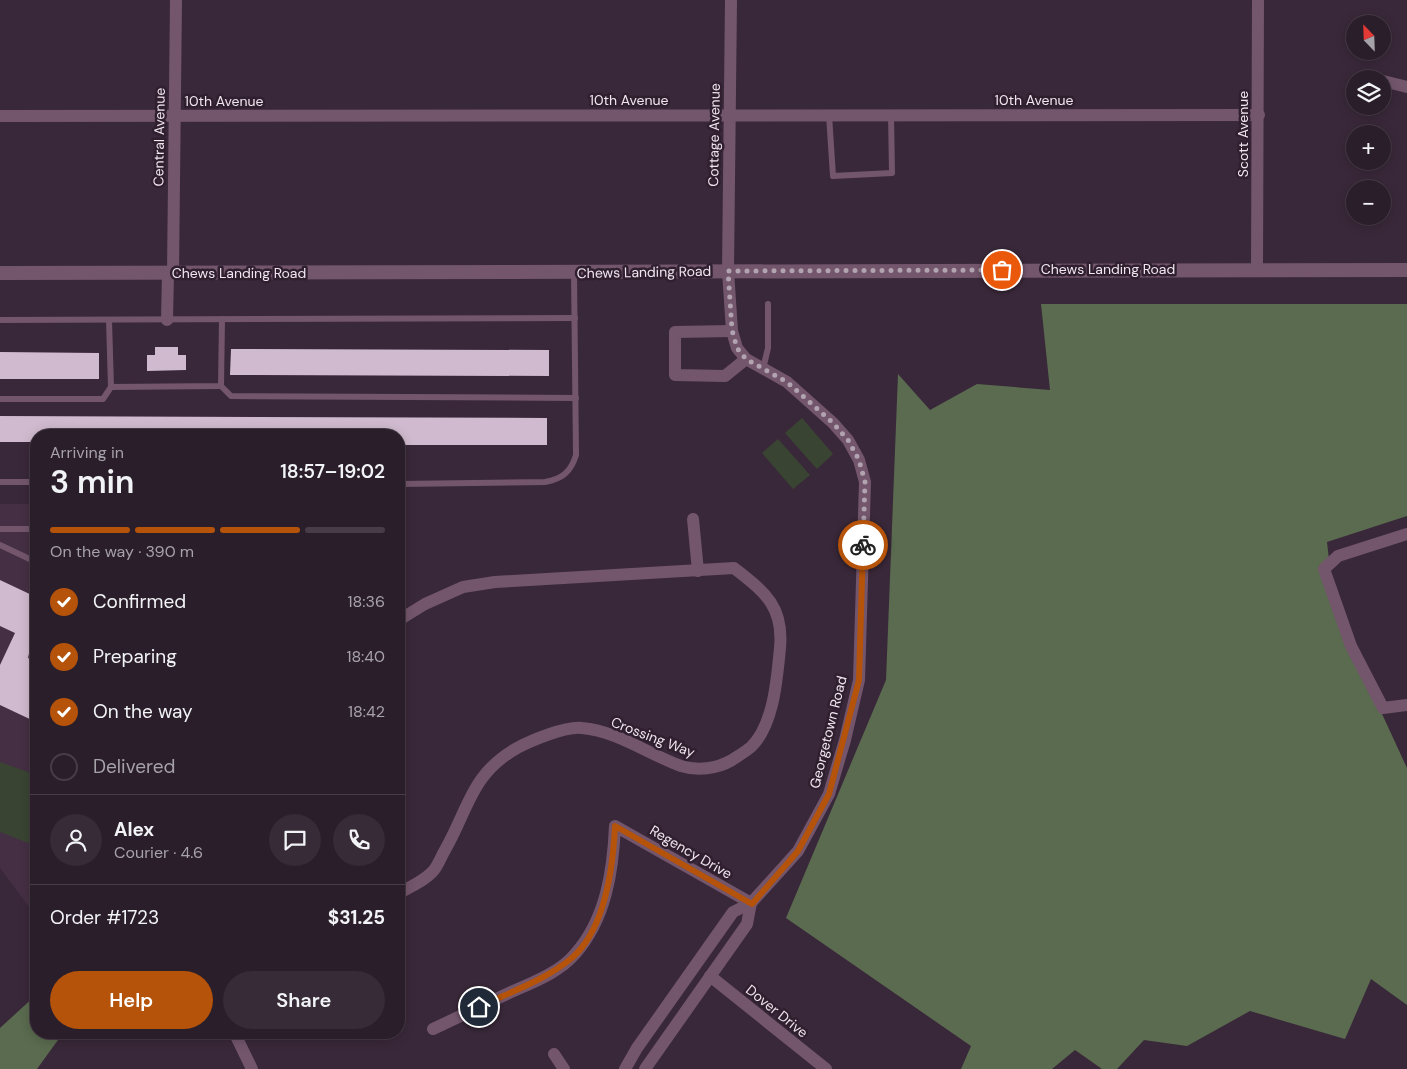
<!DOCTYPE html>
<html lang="en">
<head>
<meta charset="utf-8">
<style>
	body { margin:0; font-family:"DM Sans",sans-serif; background:#372b37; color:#f1f3f6; height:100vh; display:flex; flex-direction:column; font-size:19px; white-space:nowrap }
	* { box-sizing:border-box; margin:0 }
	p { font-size:16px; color:#a6a2a9 }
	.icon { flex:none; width:28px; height:28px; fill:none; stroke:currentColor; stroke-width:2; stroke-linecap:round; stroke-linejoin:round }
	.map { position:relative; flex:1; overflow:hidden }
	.panel { position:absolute; left:30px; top:429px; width:375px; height:610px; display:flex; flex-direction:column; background:#2b1e2b; border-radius:20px; box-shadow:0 2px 12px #0003,0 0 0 1px #473c47 }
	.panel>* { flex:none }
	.needle { width:32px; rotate:337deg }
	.tools { position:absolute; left:1346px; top:15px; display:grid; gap:10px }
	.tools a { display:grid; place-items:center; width:45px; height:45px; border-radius:50%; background:#2b1e2b; box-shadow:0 2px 12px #0003,0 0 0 1px #473c47; font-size:25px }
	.pin { position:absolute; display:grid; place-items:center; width:42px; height:42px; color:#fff; margin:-21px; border:2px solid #fff; border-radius:50%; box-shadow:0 1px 5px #0007 }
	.courier { position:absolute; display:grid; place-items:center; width:50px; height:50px; margin:-25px; border:4px solid #b45309; border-radius:50%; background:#fff; color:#222; box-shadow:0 1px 6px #0007 }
	.summary em { font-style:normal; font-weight:600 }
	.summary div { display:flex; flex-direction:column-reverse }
	.summary { display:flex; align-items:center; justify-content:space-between; height:85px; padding:0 20px }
	h1 { font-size:32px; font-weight:600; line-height:38px }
	.bar { display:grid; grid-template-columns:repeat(4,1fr); gap:8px 5px; align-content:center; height:60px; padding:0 20px }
	.bar i { height:6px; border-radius:4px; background:#473c47 }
	.bar .active { background:#b45309 }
	.bar p { grid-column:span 4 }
	.line { display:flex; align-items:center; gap:12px; padding:0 20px; border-top:1px solid #473c47 }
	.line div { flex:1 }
	.round { display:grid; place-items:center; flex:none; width:52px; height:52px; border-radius:26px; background:#372b37 }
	ol { padding:0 20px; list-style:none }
	li { display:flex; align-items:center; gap:15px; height:55px }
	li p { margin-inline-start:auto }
	li .icon { padding:5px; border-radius:50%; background:#b45309; color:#fff; stroke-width:4 }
	li:last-child { color:#a6a2a9 }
	li i { width:28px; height:28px; border:2px solid #473c47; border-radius:50% }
	.button { display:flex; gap:10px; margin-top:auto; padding:10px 20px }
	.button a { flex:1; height:58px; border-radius:30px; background:#b45309; color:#fff; font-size:20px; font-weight:600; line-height:58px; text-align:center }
	.button a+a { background:#372b37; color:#f1f3f6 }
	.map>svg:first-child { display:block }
	.built { fill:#452f44 }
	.green { fill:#394532 }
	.forest { fill:#5a6b4f }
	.building { fill:#d0bacf }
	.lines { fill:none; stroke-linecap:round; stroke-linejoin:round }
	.service { stroke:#73566c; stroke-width:6 }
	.minor { stroke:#73566c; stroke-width:12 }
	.tertiary { stroke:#73566c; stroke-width:14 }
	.done { stroke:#b1a3b0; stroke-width:5; stroke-dasharray:0 9 }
	.route { stroke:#b45309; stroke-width:6 }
	.labels { text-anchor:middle; stroke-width:5; stroke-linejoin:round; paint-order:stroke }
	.street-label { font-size:14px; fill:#f1e5f0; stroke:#2f1f2f }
</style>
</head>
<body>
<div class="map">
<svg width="1407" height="1069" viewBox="0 0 1407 1069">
	<rect width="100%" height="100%" fill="#392839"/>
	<path class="built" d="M0 504H36V916L0 868Z"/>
	<g class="green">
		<path d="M802 418 833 454 817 469 785 433Z"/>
		<path d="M778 439 810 475 793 489 762 453Z"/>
		<path d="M0 762 36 775V846L0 832Z"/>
	</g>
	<g class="forest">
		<path d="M1041 304H1407V516L1327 542 1335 612 1407 768V1005L1371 979 1345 1039 1250 1011 1187 1046 1144 1040 1117 1069H1102L1075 1050 1052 1069H961L971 1046 786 918 886 680 898 374 930 410 977 384 1050 390Z"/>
		<path d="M36 995V1032L63 1033 37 1069H0V1028Z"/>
	</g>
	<g class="building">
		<path d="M155 347H178V355H186V370L147 371V355H155Z"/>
		<path d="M231 349 549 350V376L230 375Z"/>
		<path d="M0 352 99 353V379H0Z"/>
		<path d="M0 416 547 418V445H399V435H36V442H0Z"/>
		<path d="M0 580 36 597V640L32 639 28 658 36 662V722L0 705V665L15 633 0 626Z"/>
	</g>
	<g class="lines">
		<g class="service">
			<path d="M829 115 833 176 892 173 891 115"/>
			<path d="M0 320 575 318"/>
			<path d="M109 320 111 387 221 386 222 319"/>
			<path d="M763 369 768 348V304"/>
			<path d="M221 386 231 396 576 398"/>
			<path d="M0 399H103L111 387"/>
			<path d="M0 482H36"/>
			<path d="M399 484 545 482C562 479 571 472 576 455L574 273"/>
			<path d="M0 529H36"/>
			<path d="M0 545 36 562"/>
		</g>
		<g class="minor">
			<path d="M1383 81 1407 87"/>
			<path d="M0 116 1259 115"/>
			<path d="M1257 269 1258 0"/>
			<path d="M173 273 176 0"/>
			<path d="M167 320 168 273"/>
			<path d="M732 331 675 332V375L725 376 746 359"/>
			<path d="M693 519 698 571"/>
			<path d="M1407 534 1338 556 1324 569 1351 646 1383 708 1407 705"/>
			<path d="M399 620 425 604 463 587 495 582 734 568C763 591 784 605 780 648 777 678 774 725 751 747 745 752 738 756 732 760 717 769 697 771 681 766 648 754 617 731 582 728 566 726 532 740 517 748 471 774 469 808 445 850 441 857 438 865 434 870 426 880 410 887 399 893"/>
			<path d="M710 976 826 1069"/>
			<path d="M433 1029C458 1017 484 1005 509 993 531 983 559 973 575 954 606 919 613 871 615 826L751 903"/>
			<path d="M234 1032 252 1069"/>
			<path d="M554 1054 564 1069"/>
			<path d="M625 1069 637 1048 733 912 751 903 798 851 829 794 845 740 859 680 865 482 859 460 848 440 833 423 787 382 746 359 737 348 732 331 728 271 731 0"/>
			<path d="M645 1069 747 924 751 903"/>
		</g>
		<path class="tertiary" d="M0 273 1407 270"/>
	</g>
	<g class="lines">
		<path class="done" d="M863 545 865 482 859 460 848 440 833 423 787 382 746 359 737 348 732 330 728 271 1002 270"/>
		<path class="route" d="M479 1007C510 992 546 980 573 957 606 927 613 867 615 826L752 904 798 851 829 794 859 680 863 545"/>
	</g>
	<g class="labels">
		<g class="street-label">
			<text x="629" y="105">10th Avenue</text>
			<text x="1034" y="105">10th Avenue</text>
			<text x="224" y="106">10th Avenue</text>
			<text transform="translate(1243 134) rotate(-90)" y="5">Scott Avenue</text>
			<text transform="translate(714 135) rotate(-89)" y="5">Cottage Avenue</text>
			<text transform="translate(159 137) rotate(-89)" y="5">Central Avenue</text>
			<text x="1108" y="274">Chews Landing Road</text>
			<text transform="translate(644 272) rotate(-1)" y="5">Chews Landing Road</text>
			<text x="239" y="278">Chews Landing Road</text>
			<text transform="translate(828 732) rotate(-76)" y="5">Georgetown Road</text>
			<text transform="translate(653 737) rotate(21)" y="5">Crossing Way</text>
			<text transform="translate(691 852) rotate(30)" y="5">Regency Drive</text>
			<text transform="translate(777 1011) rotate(39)" y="5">Dover Drive</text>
		</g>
	</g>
</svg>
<div class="tools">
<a><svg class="needle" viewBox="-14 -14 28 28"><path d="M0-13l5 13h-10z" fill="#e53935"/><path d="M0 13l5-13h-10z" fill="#a6a2a9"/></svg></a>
<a><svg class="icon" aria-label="layers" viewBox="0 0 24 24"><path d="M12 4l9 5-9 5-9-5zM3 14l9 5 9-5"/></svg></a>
<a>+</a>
<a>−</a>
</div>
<div class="pin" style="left:1002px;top:270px;background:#ea580c"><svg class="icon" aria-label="bag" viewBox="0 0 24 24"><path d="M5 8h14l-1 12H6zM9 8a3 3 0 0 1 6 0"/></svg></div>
<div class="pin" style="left:479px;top:1007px;background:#1f2937"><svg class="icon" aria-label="home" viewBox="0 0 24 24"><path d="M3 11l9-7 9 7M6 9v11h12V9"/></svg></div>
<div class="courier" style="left:863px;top:545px"><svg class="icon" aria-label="bike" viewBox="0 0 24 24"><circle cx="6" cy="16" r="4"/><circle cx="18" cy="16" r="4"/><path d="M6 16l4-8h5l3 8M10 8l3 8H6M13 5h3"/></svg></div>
<section class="panel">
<div class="summary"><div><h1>3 min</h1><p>Arriving in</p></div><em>18:57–19:02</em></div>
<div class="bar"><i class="active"></i><i class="active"></i><i class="active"></i><i></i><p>On the way · 390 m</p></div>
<ol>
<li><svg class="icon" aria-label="check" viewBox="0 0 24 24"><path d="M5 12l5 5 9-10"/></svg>Confirmed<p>18:36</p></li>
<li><svg class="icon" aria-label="check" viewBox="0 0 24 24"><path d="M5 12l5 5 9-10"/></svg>Preparing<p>18:40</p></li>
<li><svg class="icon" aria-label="check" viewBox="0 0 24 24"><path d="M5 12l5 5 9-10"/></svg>On the way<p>18:42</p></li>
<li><i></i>Delivered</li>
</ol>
<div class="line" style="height:90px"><a class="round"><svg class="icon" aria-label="person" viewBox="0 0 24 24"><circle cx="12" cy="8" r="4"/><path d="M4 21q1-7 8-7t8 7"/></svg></a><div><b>Alex</b><p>Courier · 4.6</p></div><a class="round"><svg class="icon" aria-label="chat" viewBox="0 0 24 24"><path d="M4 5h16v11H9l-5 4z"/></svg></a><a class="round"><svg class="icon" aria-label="phone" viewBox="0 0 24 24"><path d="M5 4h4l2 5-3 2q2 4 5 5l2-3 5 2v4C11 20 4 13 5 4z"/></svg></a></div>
<div class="line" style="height:65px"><div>Order #1723</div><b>$31.25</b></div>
<div class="button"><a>Help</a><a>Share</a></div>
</section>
</div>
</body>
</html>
